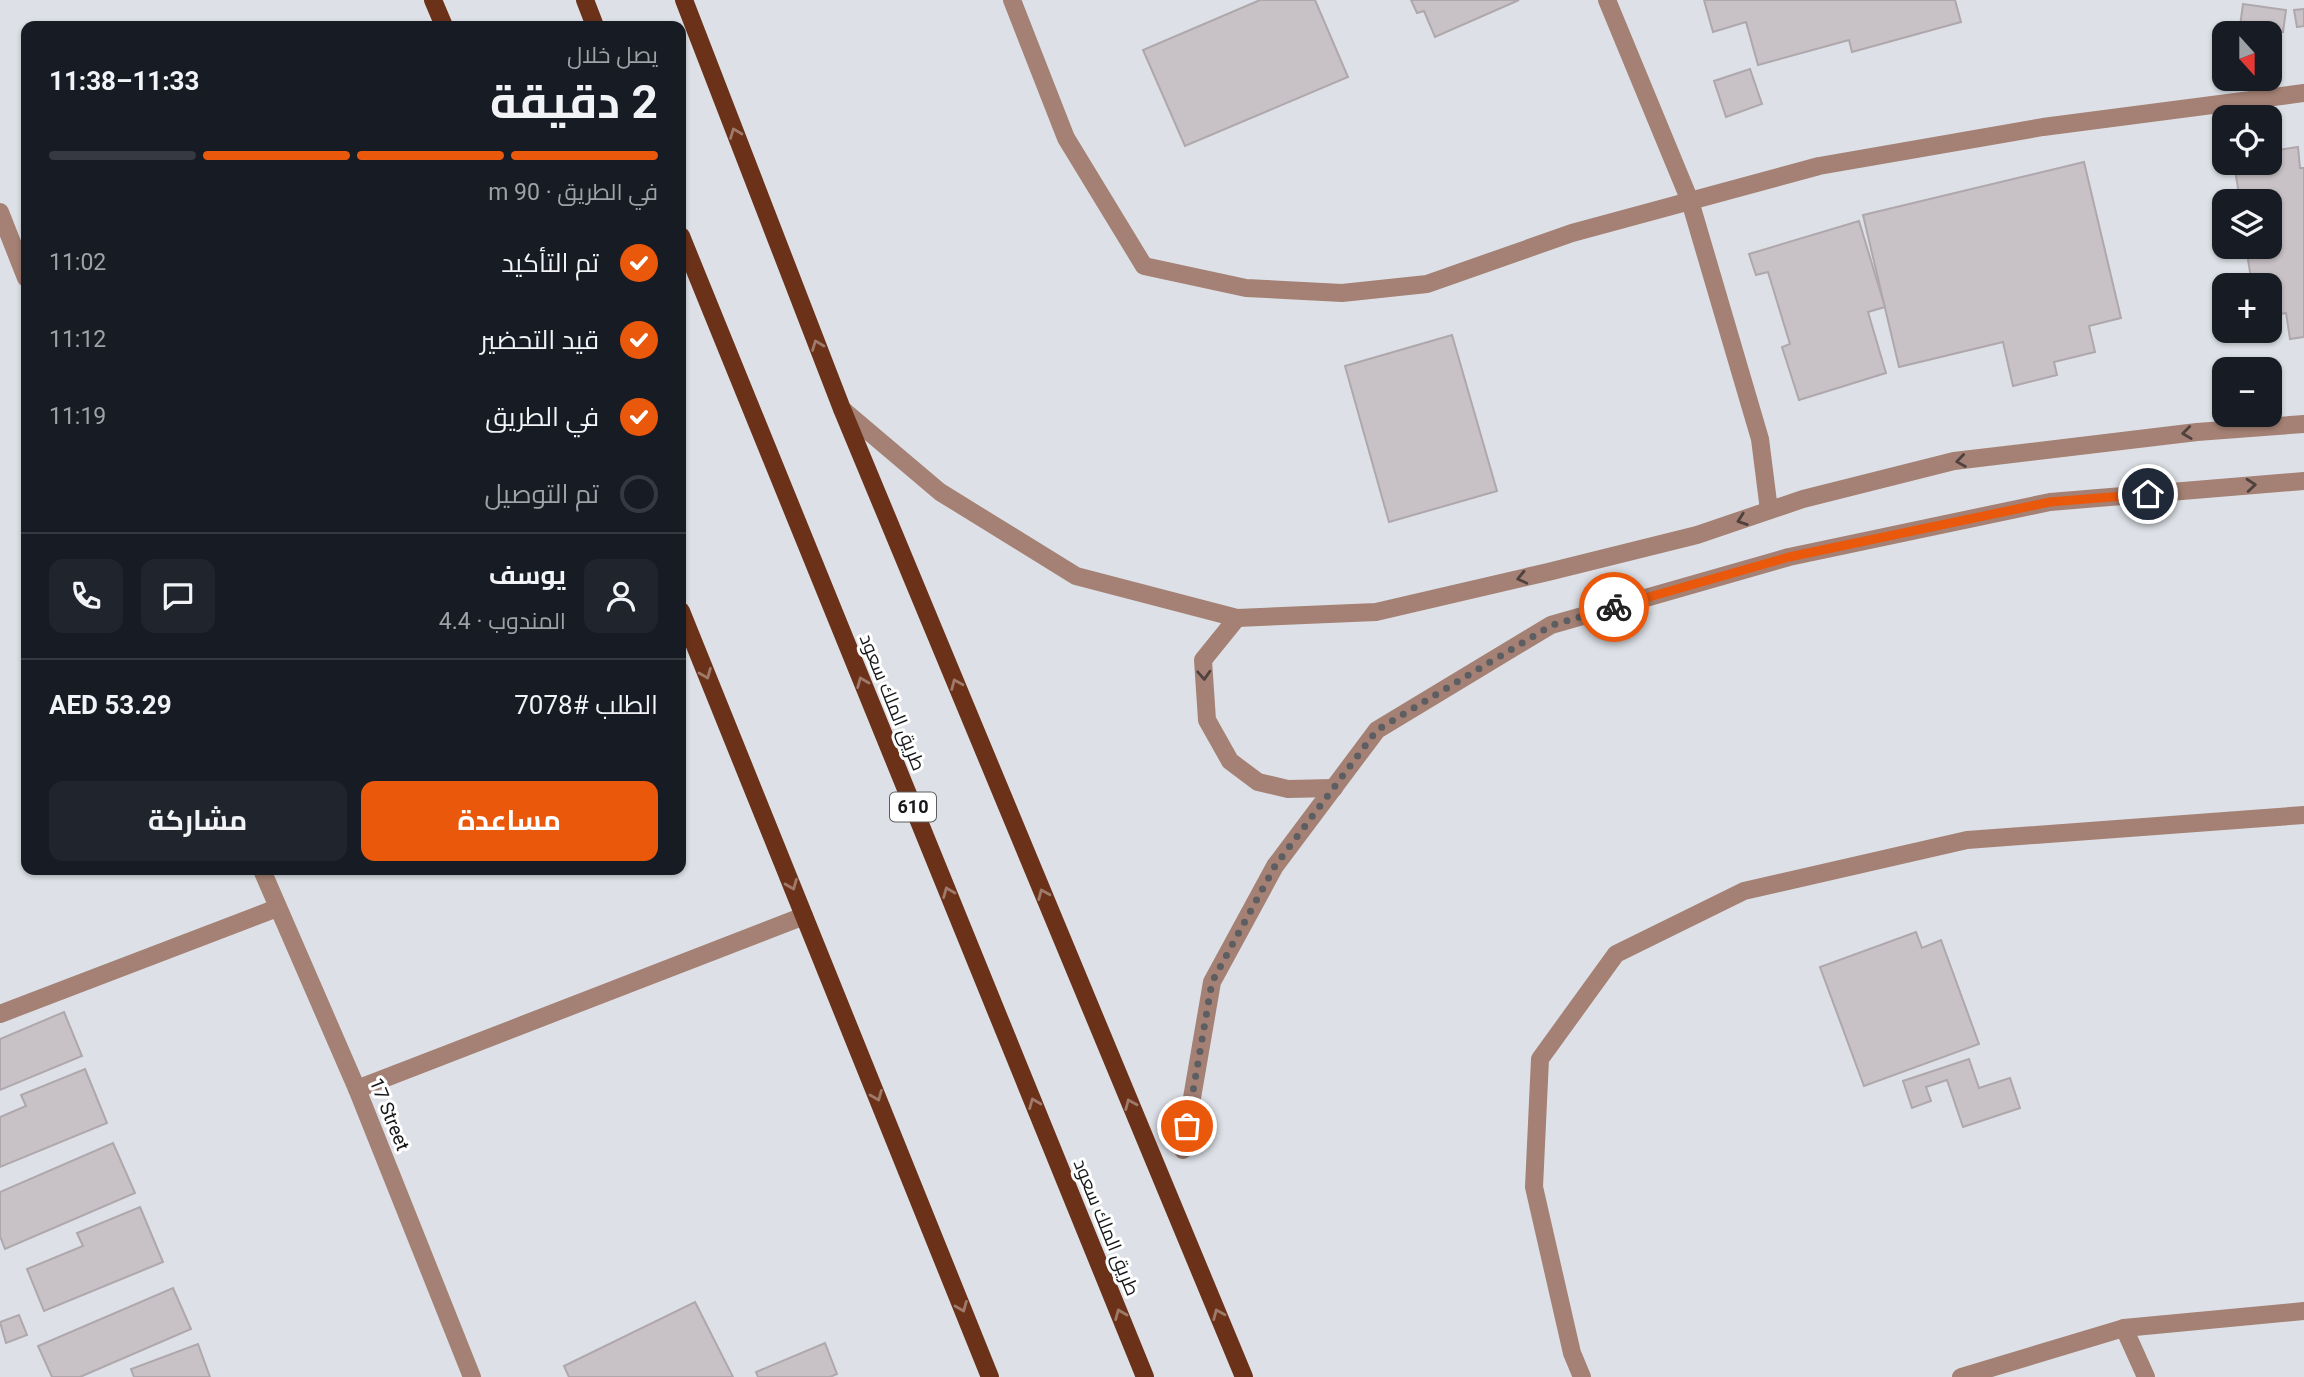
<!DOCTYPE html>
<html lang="ar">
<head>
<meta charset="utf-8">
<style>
	body { margin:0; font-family:Roboto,Cairo,sans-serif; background:#20242c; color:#f1f3f6; direction:rtl; height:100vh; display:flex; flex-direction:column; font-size:26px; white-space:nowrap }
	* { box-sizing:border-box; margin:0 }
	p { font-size:23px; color:#9ea1a6 }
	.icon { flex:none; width:38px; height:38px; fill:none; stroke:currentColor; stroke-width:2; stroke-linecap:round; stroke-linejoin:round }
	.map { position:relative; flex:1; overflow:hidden; direction:ltr }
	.panel { position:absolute; left:21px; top:21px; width:665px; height:854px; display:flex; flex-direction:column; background:#171b24; border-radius:14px; box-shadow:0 2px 5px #0004; direction:rtl }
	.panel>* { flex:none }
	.needle { width:46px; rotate:159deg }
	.buttons { position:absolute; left:2212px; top:21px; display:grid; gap:14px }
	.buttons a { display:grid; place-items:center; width:70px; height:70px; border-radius:14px; background:#171b24; box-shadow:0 2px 5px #0004; font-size:35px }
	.pin { position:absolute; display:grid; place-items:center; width:60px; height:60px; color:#fff; margin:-30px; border:4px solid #fff; border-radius:50%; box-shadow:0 2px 7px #0007 }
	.courier { position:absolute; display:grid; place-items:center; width:70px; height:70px; margin:-35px; border:5px solid #ea580c; border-radius:50%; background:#fff; color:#222; box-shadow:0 2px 9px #0007 }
	.overview em { font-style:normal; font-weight:700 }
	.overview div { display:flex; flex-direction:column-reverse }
	.overview { display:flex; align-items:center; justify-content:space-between; height:119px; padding:0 28px }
	h1 { font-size:46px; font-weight:700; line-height:52px }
	.bar { display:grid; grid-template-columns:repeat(4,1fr); gap:10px 7px; align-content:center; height:84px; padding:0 28px }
	.bar i { height:9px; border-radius:5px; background:#363941 }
	.bar .on { background:#ea580c }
	.bar p { grid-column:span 4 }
	.line { display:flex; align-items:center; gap:18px; padding:0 28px; border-top:2px solid #363941 }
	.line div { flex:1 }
	.round { display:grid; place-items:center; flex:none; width:74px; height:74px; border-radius:14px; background:#20242c }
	ol { padding:0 28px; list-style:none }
	li { display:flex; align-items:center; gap:21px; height:77px }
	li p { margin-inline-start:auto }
	li .icon { padding:7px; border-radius:50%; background:#ea580c; color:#fff; stroke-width:4 }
	li:last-child { color:#9ea1a6 }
	li i { width:38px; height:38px; border:4px solid #363941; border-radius:50% }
	.primary-button { display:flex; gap:14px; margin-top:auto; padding:14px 28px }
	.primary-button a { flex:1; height:80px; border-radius:14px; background:#ea580c; color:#fff; font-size:28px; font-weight:700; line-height:80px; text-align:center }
	.primary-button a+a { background:#20242c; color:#f1f3f6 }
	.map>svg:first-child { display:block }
	.building { fill:#c8c1c5; stroke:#aea7ab; stroke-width:2 }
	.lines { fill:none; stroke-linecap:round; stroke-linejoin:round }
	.minor { stroke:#a48174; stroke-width:18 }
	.primary { stroke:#6b3219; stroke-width:18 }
	.oneway { stroke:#9f7a6a }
	.oneway2 { stroke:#4f413d }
	.done { stroke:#5c5e61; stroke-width:7; stroke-dasharray:0 12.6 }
	.route { stroke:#ea580c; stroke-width:9 }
	.labels { text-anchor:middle; stroke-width:6; stroke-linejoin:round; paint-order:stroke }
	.shield { fill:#fff; stroke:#5c5d5e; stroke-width:2 }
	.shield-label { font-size:18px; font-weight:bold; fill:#161719 }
	.street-label { font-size:19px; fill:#161719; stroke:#fff }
</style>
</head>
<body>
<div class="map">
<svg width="2304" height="1377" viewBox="0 0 2304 1377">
	<rect width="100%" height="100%" fill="#dde1e7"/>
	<g class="building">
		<path d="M1260 0H1315L1348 77 1185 146 1143 50Z"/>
		<path d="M1411 0H1519L1435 37 1424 11 1417 13Z"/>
		<path d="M1704 0H1955L1961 22 1852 52 1849 40 1758 65 1746 22 1713 32Z"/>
		<path d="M2243 4 2286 10 2283 32 2240 26Z"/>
		<path d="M2304 9V26L2297 27 2294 10Z"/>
		<path d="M1750 69 1762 104 1726 117 1714 81Z"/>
		<path d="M2298 147 2300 168H2304V337L2290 339 2286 313 2270 316V285H2252L2246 247H2270V201H2240L2234 163H2270V151Z"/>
		<path d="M2084 162 2121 318 2089 326 2095 352 2054 362 2057 375 2013 386 2003 342 1899 367 1863 215Z"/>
		<path d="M1859 221 1885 307 1868 312 1886 373 1799 400 1782 347 1790 344 1768 272 1756 275 1749 254Z"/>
		<path d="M1452 335 1497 491 1389 522 1345 366Z"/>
		<path d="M1916 932 1922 948 1941 940 1979 1044 1864 1086 1820 967Z"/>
		<path d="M64 1012 82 1056 0 1090V1039Z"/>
		<path d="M1969 1059 1979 1088 2010 1078 2020 1108 1963 1127 1947 1080 1926 1087 1931 1101 1912 1108 1903 1081Z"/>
		<path d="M85 1069 107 1123 0 1167V1117L26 1106 21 1095Z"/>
		<path d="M113 1143 135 1193 5 1249 0 1236V1192Z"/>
		<path d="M140 1207 163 1262 44 1311 27 1269 83 1246 77 1233Z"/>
		<path d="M173 1288 191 1329 80 1377H52L38 1346Z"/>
		<path d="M695 1302 733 1377H569L564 1366Z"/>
		<path d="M19 1315 27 1335 6 1343 0 1322Z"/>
		<path d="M825 1343 837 1374 830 1377H758L756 1372Z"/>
		<path d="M198 1344 210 1377H134L131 1369Z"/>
	</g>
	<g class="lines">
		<g class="minor">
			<path d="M1012 0 1066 138 1144 266 1246 288 1342 293 1427 284 1572 233 1819 166 2043 127 2304 93"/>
			<path d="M1607 0 1690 201 1760 439 1769 510"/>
			<path d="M0 212 26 278"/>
			<path d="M842 409 940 492 1076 576 1237 618 1376 612 1548 572 1697 535 1803 499 1954 461 2197 432 2304 424"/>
			<path d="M1237 618 1203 660 1207 720 1230 761 1258 782 1288 789 1334 788"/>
			<path d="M262 870 357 1089 472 1377"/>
			<path d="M0 1014 277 908"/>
			<path d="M357 1089 804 916"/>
			<path d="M1183 1150 1212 982 1275 866 1377 730 1551 625 1789 557 2050 502 2304 481"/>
			<path d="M2124 1328 2146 1377"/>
			<path d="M1582 1377 1572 1353 1534 1187 1540 1059 1616 954 1744 891 1967 840 2304 815"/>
			<path d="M1961 1377 2124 1328 2304 1311"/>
		</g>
		<g class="primary">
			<path d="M433 0 444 26"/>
			<path d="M585 0 595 26"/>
			<path d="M684 0 842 409 1244 1377"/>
			<path d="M681 236 1145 1377"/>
			<path d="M681 611 990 1377"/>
		</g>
	</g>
	<defs><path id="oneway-chevron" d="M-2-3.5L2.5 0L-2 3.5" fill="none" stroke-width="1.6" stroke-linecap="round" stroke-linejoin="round" transform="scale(1.75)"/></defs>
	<g class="oneway">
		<use href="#oneway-chevron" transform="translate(735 133) rotate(-111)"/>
		<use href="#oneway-chevron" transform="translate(817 345) rotate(-111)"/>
		<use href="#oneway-chevron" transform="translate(706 674) rotate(68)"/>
		<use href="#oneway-chevron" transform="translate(862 682) rotate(-112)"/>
		<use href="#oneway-chevron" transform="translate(956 684) rotate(-113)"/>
		<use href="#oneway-chevron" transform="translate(792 885) rotate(68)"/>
		<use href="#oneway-chevron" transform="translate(948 892) rotate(-112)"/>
		<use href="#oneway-chevron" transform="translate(1043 894) rotate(-113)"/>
		<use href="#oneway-chevron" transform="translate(877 1096) rotate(68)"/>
		<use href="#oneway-chevron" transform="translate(1034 1103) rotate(-112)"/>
		<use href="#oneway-chevron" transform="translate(1130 1104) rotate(-113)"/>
		<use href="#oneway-chevron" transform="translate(962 1307) rotate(68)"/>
		<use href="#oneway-chevron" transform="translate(1120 1314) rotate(-112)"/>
		<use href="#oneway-chevron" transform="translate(1218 1314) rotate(-113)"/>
	</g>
	<g class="oneway2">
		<use href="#oneway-chevron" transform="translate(2187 433) rotate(173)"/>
		<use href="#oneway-chevron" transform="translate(1961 461) rotate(172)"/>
		<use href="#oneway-chevron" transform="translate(2251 485) rotate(-5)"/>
		<use href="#oneway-chevron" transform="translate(1742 520) rotate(161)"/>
		<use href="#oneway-chevron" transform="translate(1522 578) rotate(167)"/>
		<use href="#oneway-chevron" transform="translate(1204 675) rotate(87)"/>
	</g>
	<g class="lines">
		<path class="done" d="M1187 1126 1212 982 1275 866 1377 730 1552 625 1614 607"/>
		<path class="route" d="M1614 607 1789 557 2050 502 2148 494"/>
	</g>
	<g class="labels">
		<rect class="shield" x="890" y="792.5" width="46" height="29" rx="5"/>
		<g class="shield-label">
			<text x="913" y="813">610</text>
		</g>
		<g class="street-label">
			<text transform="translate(893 702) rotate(68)" y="7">طريق الملك سعود</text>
			<text transform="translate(390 1114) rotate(68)" y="7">17 Street</text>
			<text transform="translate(1107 1227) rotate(68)" y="7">طريق الملك سعود</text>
		</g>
	</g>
</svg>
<div class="buttons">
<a><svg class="needle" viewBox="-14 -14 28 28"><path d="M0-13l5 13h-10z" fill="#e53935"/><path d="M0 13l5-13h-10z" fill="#9ea1a6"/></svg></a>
<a><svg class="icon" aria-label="locate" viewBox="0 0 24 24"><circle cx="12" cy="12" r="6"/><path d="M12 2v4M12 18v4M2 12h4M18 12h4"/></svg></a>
<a><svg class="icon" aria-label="layers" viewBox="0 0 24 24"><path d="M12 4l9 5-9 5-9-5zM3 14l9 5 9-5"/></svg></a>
<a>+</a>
<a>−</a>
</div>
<div class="pin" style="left:1187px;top:1126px;background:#ea580c"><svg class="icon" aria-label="bag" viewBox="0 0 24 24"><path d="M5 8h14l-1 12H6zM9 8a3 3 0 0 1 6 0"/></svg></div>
<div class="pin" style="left:2148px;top:494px;background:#1f2937"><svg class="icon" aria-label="home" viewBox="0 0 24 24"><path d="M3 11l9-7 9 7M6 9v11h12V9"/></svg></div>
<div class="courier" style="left:1614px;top:607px"><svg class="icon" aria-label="bike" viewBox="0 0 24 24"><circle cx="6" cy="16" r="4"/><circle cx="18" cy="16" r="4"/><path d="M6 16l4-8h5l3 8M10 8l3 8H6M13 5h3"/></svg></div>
<section class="panel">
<div class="overview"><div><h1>2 دقيقة</h1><p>يصل خلال</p></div><em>11:33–11:38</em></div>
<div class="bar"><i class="on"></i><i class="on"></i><i class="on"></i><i></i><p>في الطريق · 90 m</p></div>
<ol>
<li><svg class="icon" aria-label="check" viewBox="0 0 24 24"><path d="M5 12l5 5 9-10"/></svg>تم التأكيد<p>11:02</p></li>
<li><svg class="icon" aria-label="check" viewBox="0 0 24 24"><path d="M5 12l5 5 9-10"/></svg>قيد التحضير<p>11:12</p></li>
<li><svg class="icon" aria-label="check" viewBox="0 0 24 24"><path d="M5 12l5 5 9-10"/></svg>في الطريق<p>11:19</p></li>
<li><i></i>تم التوصيل</li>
</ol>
<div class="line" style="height:126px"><a class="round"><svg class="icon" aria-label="person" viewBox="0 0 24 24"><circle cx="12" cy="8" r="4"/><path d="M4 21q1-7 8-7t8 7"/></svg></a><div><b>يوسف</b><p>المندوب · 4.4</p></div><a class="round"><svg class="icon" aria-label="chat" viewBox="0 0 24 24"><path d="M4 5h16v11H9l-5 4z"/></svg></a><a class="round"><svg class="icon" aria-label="phone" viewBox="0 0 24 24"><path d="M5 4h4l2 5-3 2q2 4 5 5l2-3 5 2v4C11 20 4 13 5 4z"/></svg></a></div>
<div class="line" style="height:91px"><div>الطلب #7078</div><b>AED 53.29</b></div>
<div class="primary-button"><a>مساعدة</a><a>مشاركة</a></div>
</section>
</div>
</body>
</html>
